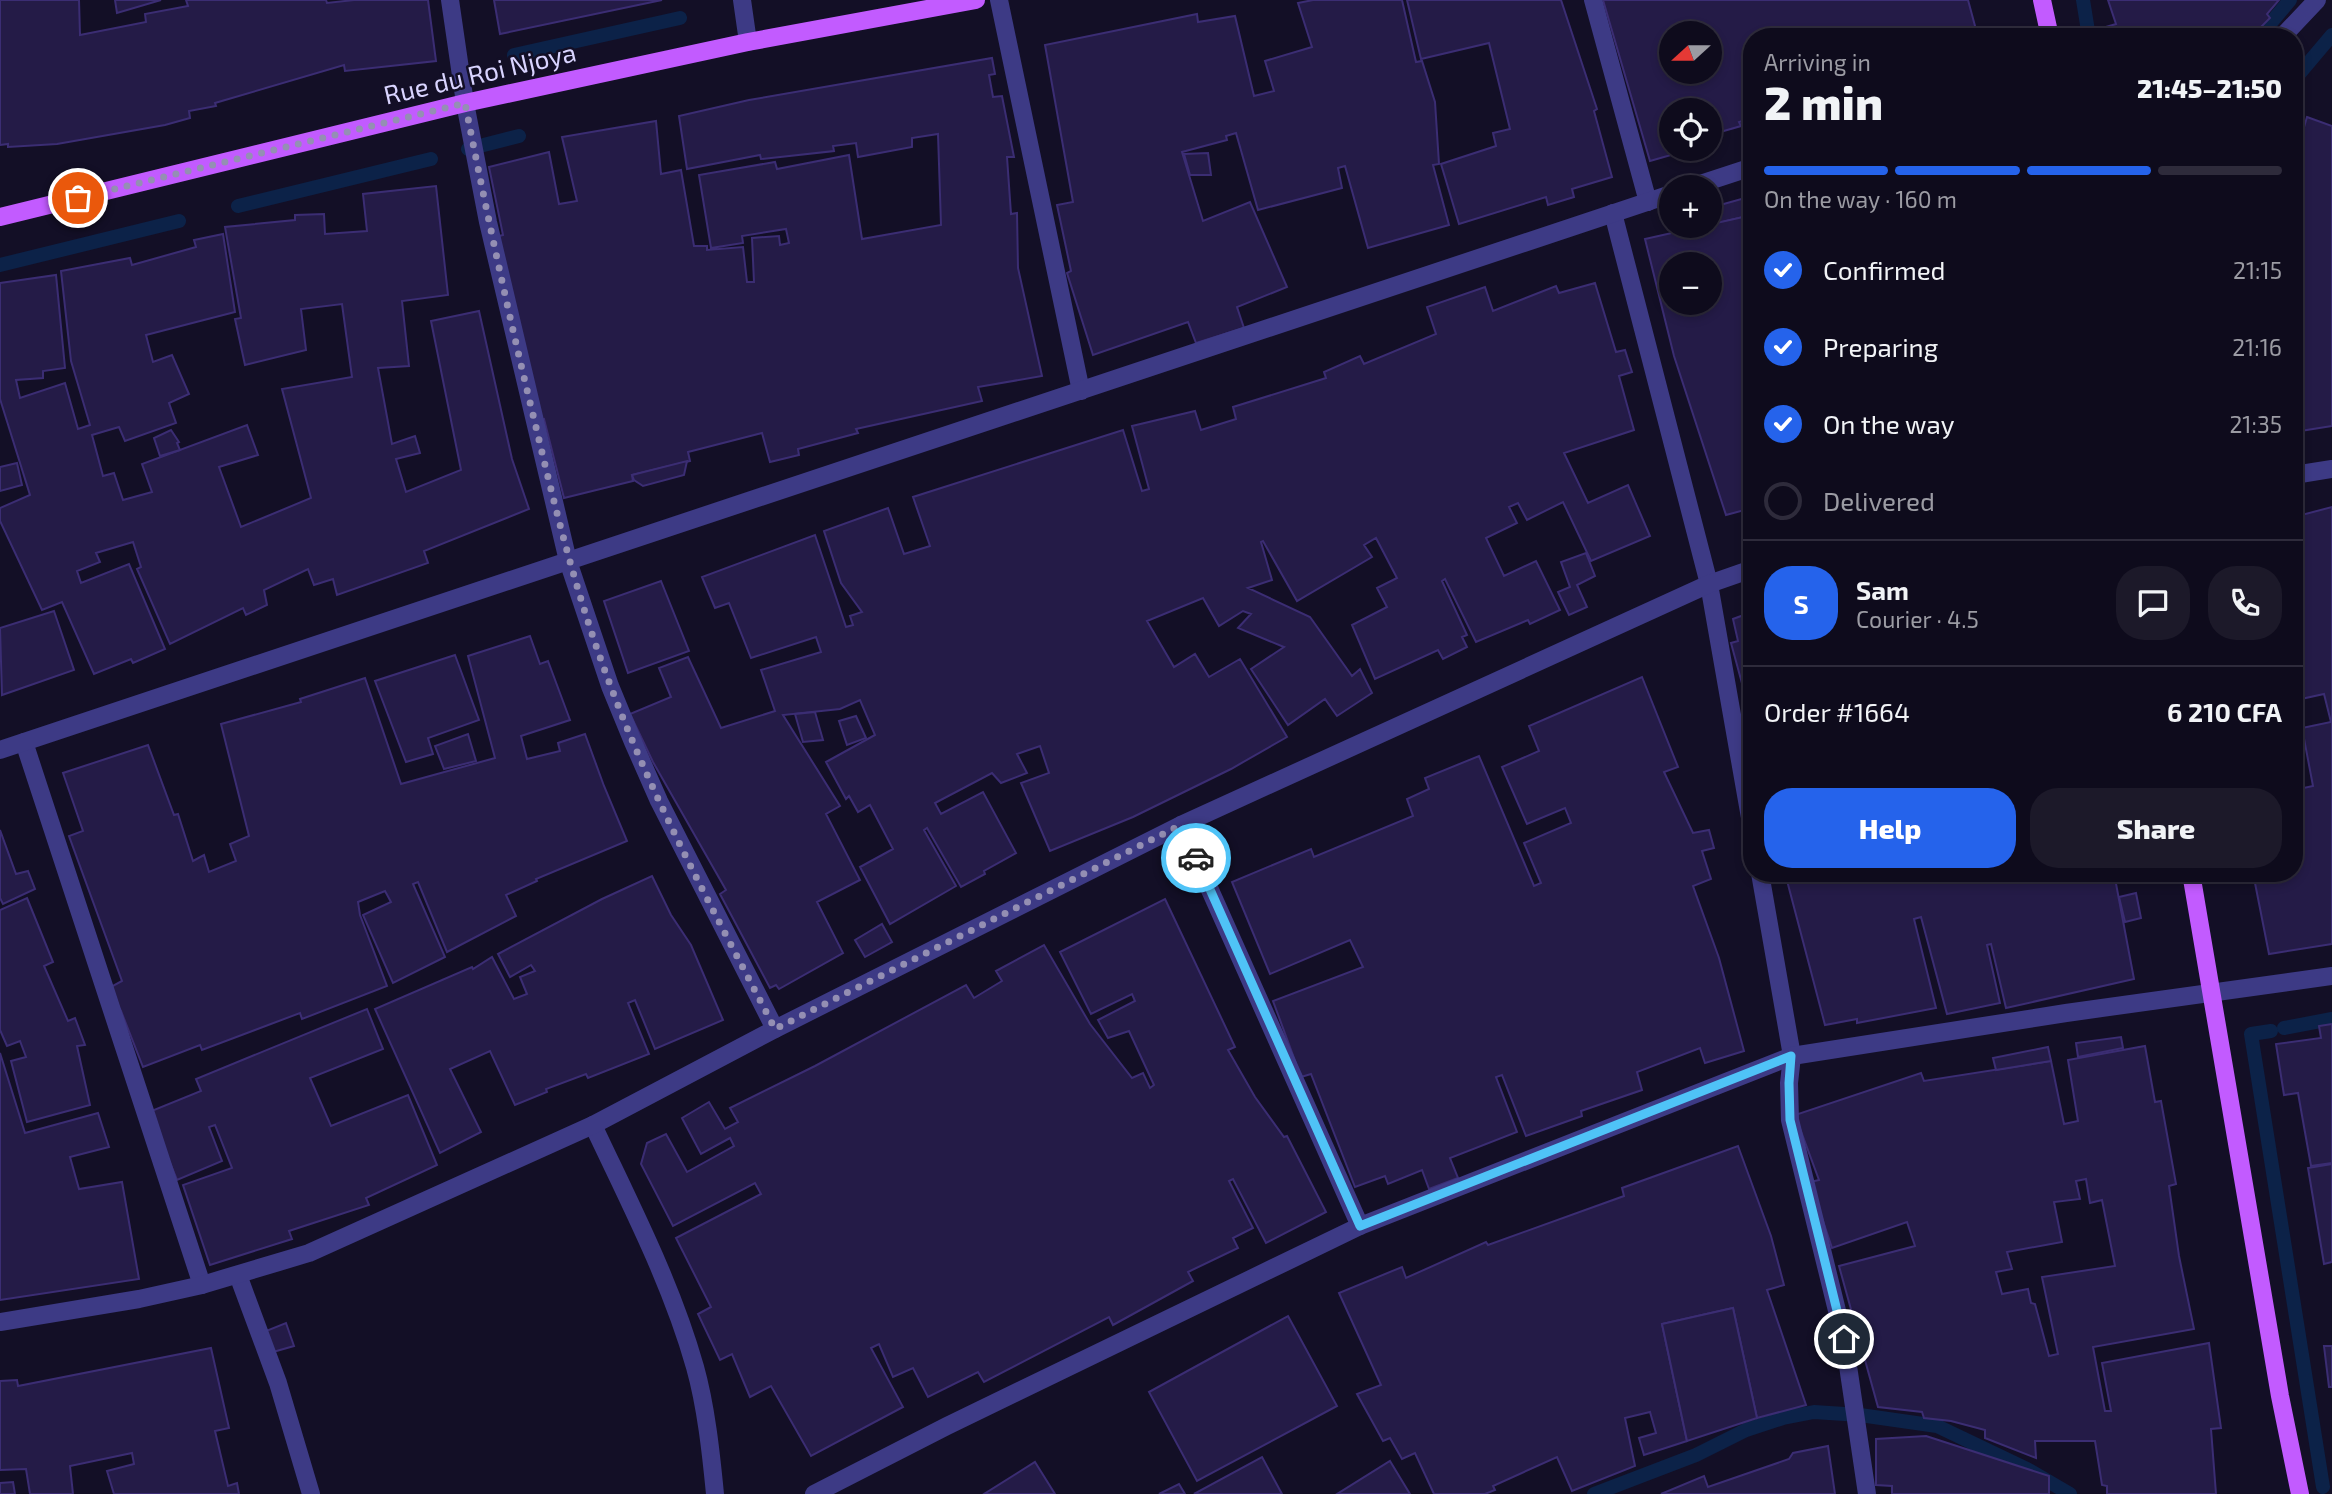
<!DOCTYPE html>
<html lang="en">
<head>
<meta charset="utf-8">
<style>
	body { margin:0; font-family:"Exo 2",sans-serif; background:#1c1929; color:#f1f3f6; height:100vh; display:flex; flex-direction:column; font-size:26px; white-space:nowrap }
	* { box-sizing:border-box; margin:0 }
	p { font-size:23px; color:#9b9ba3 }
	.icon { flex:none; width:38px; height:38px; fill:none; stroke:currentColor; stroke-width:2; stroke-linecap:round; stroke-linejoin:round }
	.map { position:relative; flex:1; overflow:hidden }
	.side { position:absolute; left:1743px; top:28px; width:560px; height:854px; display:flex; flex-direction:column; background:#0e0b1c; border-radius:28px; box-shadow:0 4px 10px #0003,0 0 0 2px #2e2b3b }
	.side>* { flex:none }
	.needle { width:46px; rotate:249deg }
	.controls { position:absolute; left:1659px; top:21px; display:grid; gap:14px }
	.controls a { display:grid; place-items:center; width:63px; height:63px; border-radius:50%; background:#0e0b1c; box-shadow:0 4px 10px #0003,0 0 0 2px #2e2b3b; font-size:35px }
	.pin { position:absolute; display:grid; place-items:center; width:60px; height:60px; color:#fff; margin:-30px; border:4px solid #fff; border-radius:50%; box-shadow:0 2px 7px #0007 }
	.courier { position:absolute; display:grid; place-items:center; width:70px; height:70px; margin:-35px; border:5px solid #4fc3f7; border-radius:50%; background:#fff; color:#222; box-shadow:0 2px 9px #0007 }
	.headline em { font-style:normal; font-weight:800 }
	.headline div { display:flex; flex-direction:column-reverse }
	.headline { display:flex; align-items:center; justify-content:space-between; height:119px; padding:0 21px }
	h1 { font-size:46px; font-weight:800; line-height:52px }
	.bar { display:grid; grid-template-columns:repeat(4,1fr); gap:10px 7px; align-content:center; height:84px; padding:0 21px }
	.bar i { height:9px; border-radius:5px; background:#2e2b3b }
	.bar .selected { background:#2563eb }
	.bar p { grid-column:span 4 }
	.line { display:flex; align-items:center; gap:18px; padding:0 21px; border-top:2px solid #2e2b3b }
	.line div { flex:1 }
	.round { display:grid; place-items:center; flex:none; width:74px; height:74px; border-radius:28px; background:#1c1929 }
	ol { padding:0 21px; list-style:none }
	li { display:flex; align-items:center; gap:21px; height:77px }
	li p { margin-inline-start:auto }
	li .icon { padding:7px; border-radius:50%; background:#2563eb; color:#fff; stroke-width:4 }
	li:last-child { color:#9b9ba3 }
	li i { width:38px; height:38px; border:4px solid #2e2b3b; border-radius:50% }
	.action { display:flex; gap:14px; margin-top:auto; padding:14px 21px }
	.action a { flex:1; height:80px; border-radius:28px; background:#2563eb; color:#fff; font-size:28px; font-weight:800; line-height:80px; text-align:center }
	.action a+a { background:#1c1929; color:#f1f3f6 }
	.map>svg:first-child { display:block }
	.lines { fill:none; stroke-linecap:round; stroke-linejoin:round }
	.stream { stroke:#0c2248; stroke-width:14 }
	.building { fill:#241b47; stroke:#3b2d73; stroke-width:2; fill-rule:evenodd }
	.minor { stroke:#3d3a85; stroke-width:18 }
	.major { stroke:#c25bff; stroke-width:18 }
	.done { stroke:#948fb3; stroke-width:7; stroke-dasharray:0 12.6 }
	.route { stroke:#4fc3f7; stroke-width:9 }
	.labels { text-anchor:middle; stroke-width:5; stroke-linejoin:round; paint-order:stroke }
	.street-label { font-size:26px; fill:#d9d4ff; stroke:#130f26 }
</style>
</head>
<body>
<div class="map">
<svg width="2332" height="1494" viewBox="0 0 2332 1494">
	<rect width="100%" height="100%" fill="#130f26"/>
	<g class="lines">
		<g class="stream">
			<path d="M2083 0 2089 37"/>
			<path d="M2259 37 2290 0"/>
			<path d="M514 55 680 18"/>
			<path d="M2294 80 2332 35"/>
			<path d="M468 149 519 136"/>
			<path d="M238 206 431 159"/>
			<path d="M0 265 179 221"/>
			<path d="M2284 1028 2332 1019"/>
			<path d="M2271 1031 2251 1034 2323 1487"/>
			<path d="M1594 1494 1696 1455 1746 1430 1783 1418 1814 1412 1860 1415 1937 1426 2027 1469 2070 1494"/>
		</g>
	</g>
	<g class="building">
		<path d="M0 0H79L80 35 146 22 145 14 188 6 186 0H326L327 3 354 0H428L436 61 345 71 344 65 215 103 216 106 189 111 190 118 165 125 57 144 8 147V144L0 145Z"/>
		<path d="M115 0H161L117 13Z"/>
		<path d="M494 0H662L500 34Z"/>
		<path d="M1313 0H1402L1416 62 1422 61 1435 102 1439 164 1433 165 1449 225 1368 248 1345 166 1338 168 1342 188 1258 210 1236 133 1226 136 1227 140 1182 152 1203 221 1250 202 1287 287 1237 307 1244 328 1196 343 1188 322 1093 355 1067 273 1071 271 1057 205 1073 202 1045 45 1197 14 1198 22 1235 16 1254 96 1274 91 1265 61 1312 47 1298 3Z"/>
		<path d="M1407 0H1561L1597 109 1594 111 1612 177 1572 189 1574 197 1548 205 1546 197 1459 224 1441 164 1496 146 1493 133 1510 129 1489 43 1421 59Z"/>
		<path d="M1603 0H1968L1978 37H1752V118L1739 122 1741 126 1710 135V110H1671V149H1685V151L1650 161ZM1671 33H1710V72H1671Z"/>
		<path d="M2108 0H2279L2267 14 2270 18 2251 37H2109L2106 27 2116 24Z"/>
		<path d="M992 58 995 74 989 75 993 97 1002 96 1014 157H1007L1011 214 1017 213 1018 268 1042 376 978 387 982 401 856 429 858 433 798 449 799 455 770 462 762 433 688 452 690 461 632 475 633 481 564 498 544 419 538 421 495 237 503 235 489 167 549 152 559 204 577 201 562 137 656 121 661 174 681 170 694 246H707V250L743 247 747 282H754L752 238 779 236 780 245 789 243 786 229 742 236 743 243 711 248 699 175 775 162 777 169 849 155 862 239 941 225 938 134 912 138V147L858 157 856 143 833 146 834 151 761 159 760 155 687 169 679 116 749 100Z"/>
		<path d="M2307 117 2332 126V426L2294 432V161Z"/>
		<path d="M1208 153 1211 175H1190L1184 154Z"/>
		<path d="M436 186 448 295 402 301 409 366 378 368 392 444 415 436 420 453 396 459 406 492 461 470 431 321 479 311 512 459 529 509 424 551 428 563 337 595 333 579 314 585 308 569 264 590 267 605 246 615 243 608 170 644 137 569 141 567 133 542 96 553 100 562 77 571 81 583 129 564 165 649 133 663 131 659 94 674 62 602 42 610 0 521V508L30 495 0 399V283L56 275 65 368 43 371V378L16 380 20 398 65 383 78 429 90 425 71 361 61 271 130 258 132 265 196 247 194 240 223 234 235 312 146 335 153 362 172 355 189 394 169 403 176 423 125 441 119 427 92 435 103 476 114 473 123 500 152 492 142 464 247 425 258 455 219 467 241 527 311 498 282 389 352 377 342 304 301 309 306 350 245 365 235 319 241 318 225 227 295 220V215L324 214 325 234 367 231 363 194Z"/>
		<path d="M1752 196V215L1718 223 1713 207Z"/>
		<path d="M1752 215V508L1726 515 1674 356 1645 239ZM1671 264H1710V303H1671Z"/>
		<path d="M1595 283 1616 352 1625 350 1632 372 1619 376 1634 430 1564 453 1588 503 1628 485 1650 536 1591 561 1563 502 1527 520 1518 503 1509 507 1517 523 1486 538 1504 576 1536 561 1560 610 1530 624 1528 620 1476 642 1445 579 1442 581 1467 635 1462 637 1467 647 1443 659 1438 650 1375 679 1352 625 1387 607 1377 588 1397 578 1376 538 1364 545 1372 557 1297 601 1263 541 1261 542 1272 580 1248 588 1310 617 1352 676 1360 669 1372 693 1337 716 1325 699 1288 725 1251 669 1284 647 1238 628 1251 614 1243 611 1219 626 1203 598 1147 621 1174 667 1195 654 1209 677 1240 659 1287 737 1231 769 1133 817 1050 851 1021 783 1049 773 1040 746 1017 754 1027 773 1001 783 992 773 935 803 941 814 983 792 1016 853 984 871 985 874 961 887 927 828 924 830 956 886 890 924 860 867 893 849 870 805 858 812 849 796 846 799 826 762 875 735 860 700 840 709 783 715 840 806 826 814 860 880 817 902 843 953 779 989 776 985 770 988 720 894 726 890 653 762 630 714 671 697 659 668 688 657 721 728 775 711 761 670 821 652 816 637 751 658 729 603 715 608 702 577 815 535 846 627 853 625 850 616 862 612 841 583 824 531 888 508 904 554 930 546 913 497 1123 430 1142 491 1149 489 1132 426 1195 411 1201 430 1236 419 1233 407 1326 378 1324 372 1360 356 1364 364 1436 334 1427 307 1485 287 1493 311 1556 286 1559 293Z"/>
		<path d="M171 430 179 442 177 443 180 450 160 456 154 438Z"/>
		<path d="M687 461 684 475 643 486 634 480 632 475Z"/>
		<path d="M17 463 22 485 0 491V467Z"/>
		<path d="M2332 507V944L2269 954 2253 873H2294V790L2313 786 2302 728 2331 722 2324 694 2301 699 2294 678V517Z"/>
		<path d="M1586 553 1595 576 1577 585 1587 607 1569 615 1558 592 1570 587 1561 562Z"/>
		<path d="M661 581 689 651 628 673 604 601Z"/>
		<path d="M54 611 74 670 2 695 0 628Z"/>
		<path d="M1752 612V720L1731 643 1738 641 1733 619Z"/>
		<path d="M530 636 540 664 548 661 570 720 521 736 527 759 560 751 558 743 585 734 604 786 627 841 536 879 537 881 506 895 516 916 447 952 418 882 413 884 445 957 393 983 363 915 391 902 385 891 358 902 360 915 387 986 302 1019 300 1013 202 1050 200 1045 143 1067 121 1011 107 989 122 981 69 836 83 831 63 773 148 745 174 815 178 814 193 861 204 855 209 872 236 861 230 844 249 836 221 724 301 702 300 699 365 678 401 784 495 758 468 656Z"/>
		<path d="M455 655 479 720 428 738 433 754 406 762 375 681Z"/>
		<path d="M1642 677 1678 767 1664 772 1693 833 1709 830 1714 848 1702 851 1711 879 1693 886 1719 958 1744 1051 1705 1063 1700 1048 1637 1072 1642 1090 1581 1111 1582 1116 1526 1136 1502 1075 1496 1077 1517 1132 1450 1158 1458 1178 1429 1189 1422 1170 1388 1184 1385 1176 1355 1187 1311 1074 1301 1077 1273 1001 1363 967 1350 940 1270 974 1232 882 1311 849 1314 857 1413 816 1407 799 1429 789 1425 778 1479 756 1534 886 1541 883 1524 843 1571 823 1565 808 1527 824 1502 767 1539 751 1529 726Z"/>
		<path d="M2298 697 2302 720 2294 721V698Z"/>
		<path d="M815 712 823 740 803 742 795 714Z"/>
		<path d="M856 716 866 738 847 745 839 721Z"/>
		<path d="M468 734 476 761 444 769 435 746Z"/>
		<path d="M0 830 16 874 28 871 35 889 3 904 0 898Z"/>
		<path d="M1785 873H2114L2134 979 2006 1008 1991 944 1987 945 2000 1003 1947 1014 1921 917 1914 919 1936 1008 1857 1023V1019L1825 1025Z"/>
		<path d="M652 876 671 915 691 945 723 1020 655 1049 635 1000 628 1003 649 1054 588 1078 586 1074 546 1089 547 1092 515 1105 490 1051 450 1069 481 1132 440 1153 375 1009 472 967 473 969 492 957 514 999 527 994 520 977 535 971 531 965 510 977 498 954 602 899Z"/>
		<path d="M2136 893 2141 918 2125 922 2119 897Z"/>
		<path d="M27 898 53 962 44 966 68 1021 75 1018 85 1045 77 1046 90 1105 27 1122 11 1061 26 1057 20 1041 7 1046 0 1030V910Z"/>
		<path d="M1165 899 1235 1047 1228 1050 1255 1097 1284 1137 1287 1136 1326 1212 1266 1243 1233 1179 1229 1181 1253 1228 1233 1238 1238 1248 1188 1272 1193 1281 1113 1325 1109 1317 984 1382 978 1372 928 1397 913 1368 893 1377 879 1344 871 1348 903 1407 811 1456 771 1386 750 1397 732 1354 720 1360 698 1314 711 1307 676 1238 761 1194 755 1183 673 1226 641 1164 647 1143 666 1134 687 1172 734 1146 730 1138 701 1154 682 1118 709 1102 725 1129 738 1122 730 1108 815 1066 966 985 974 998 1002 981 996 971 1044 945 1090 1024 1132 1078 1143 1073 1150 1088 1154 1085 1129 1031 1108 1038 1098 1020 1135 1001 1132 994 1091 1014 1060 952Z"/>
		<path d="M882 924 892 942 865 957 855 940Z"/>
		<path d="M367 1009 383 1049 310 1078 331 1126 408 1095 437 1165 366 1198 369 1205 289 1231 292 1239 210 1265 183 1185 232 1168 215 1125 209 1127 222 1161 177 1180 149 1112 201 1091 196 1079Z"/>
		<path d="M2332 1024V1163L2311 1166 2298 1093 2284 1095 2276 1044 2321 1038 2319 1026Z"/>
		<path d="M2121 1037 2123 1048 2078 1057 2076 1043Z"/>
		<path d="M2145 1046 2155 1102 2161 1101 2176 1184 2169 1186 2179 1256 2194 1329 2093 1347 2105 1411H2111L2102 1363 2209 1343 2221 1428 2211 1429 2216 1494H2107V1486L2102 1485 2095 1441H2035L2036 1458 1985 1438V1430L1951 1421 1924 1418 1922 1412 1878 1407 1839 1266 1915 1246 1907 1222 1832 1248 1810 1182 1819 1180 1795 1115 1921 1073 1924 1081 2051 1061 2064 1124 2078 1121 2068 1060ZM2086 1179 2090 1203 2102 1200 2115 1266 2042 1277 2058 1354 2049 1356 2035 1304 2031 1303 2028 1289 2002 1294 1996 1272 2012 1269 2007 1252 2062 1242 2054 1202 2080 1199 2076 1181Z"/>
		<path d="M2048 1047 2051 1061 1996 1070 1993 1058Z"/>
		<path d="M0 1053 25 1133 98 1113 109 1147 70 1157 79 1189 122 1182 139 1279 0 1300Z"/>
		<path d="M1738 1146 1771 1236 1784 1285 1767 1290 1806 1405 1757 1418 1733 1308 1662 1324 1687 1441 1644 1455 1639 1438 1656 1433 1650 1412 1625 1418 1635 1466 1572 1491 1557 1457 1493 1486 1495 1490 1485 1494H1434L1415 1453 1402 1459 1390 1438 1383 1441 1357 1394 1381 1385 1339 1293 1402 1267 1406 1278 1486 1242 1488 1245 1624 1196 1622 1188Z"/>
		<path d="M2332 1164V1262L2324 1264 2308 1168Z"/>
		<path d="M1733 1308 1757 1418 1687 1441 1662 1324Z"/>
		<path d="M1288 1316 1337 1406 1197 1481 1149 1392Z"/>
		<path d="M286 1323 294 1346 273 1352 266 1331Z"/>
		<path d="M2324 1346H2332V1387H2329Z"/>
		<path d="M211 1348 229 1428 215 1431 228 1486 237 1483 239 1494H114L107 1471 134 1464 132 1453 70 1466 73 1494H30L26 1469 0 1470V1381L17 1380 18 1386Z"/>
		<path d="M1926 1436 2049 1476V1494H1892V1486L1876 1485V1439Z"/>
		<path d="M1828 1446 1835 1494H1661L1704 1476 1708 1487 1789 1459 1793 1453Z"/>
		<path d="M1262 1457 1282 1494H1194Z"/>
		<path d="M1390 1461 1410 1494H1337Z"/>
		<path d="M1035 1462 1055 1494H984Z"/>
		<path d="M13 1482 15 1494H0V1483Z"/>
		<path d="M1179 1484 1185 1494H1159Z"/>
	</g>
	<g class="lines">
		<g class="minor">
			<path d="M450 0 465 103 488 222 568 561 610 686 633 742 659 801 775 1029"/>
			<path d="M742 0 748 42"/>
			<path d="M999 0 1081 391"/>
			<path d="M1593 0 1648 202"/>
			<path d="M2282 37 2317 0"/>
			<path d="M1691 187 1752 167"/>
			<path d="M1613 213 1709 584 1752 829"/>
			<path d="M2294 475 2332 469"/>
			<path d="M24 742 202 1285"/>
			<path d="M0 750 1671 194"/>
			<path d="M1181 825 1360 1226"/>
			<path d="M1760 873 1792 1056 1789 1083 1790 1120 1844 1339 1867 1494"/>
			<path d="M593 1125C630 1204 671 1282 695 1367 706 1406 711 1453 715 1494"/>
			<path d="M238 1275 278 1383 311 1494"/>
			<path d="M0 1322 139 1299 202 1285 309 1253 593 1125 775 1029 1181 825 1709 584 1752 569"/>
			<path d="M814 1494 947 1426 1360 1226 1792 1056 2066 1013 2332 976"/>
		</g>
		<g class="major">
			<path d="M2042 0 2050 37"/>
			<path d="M0 217 465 103 748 42 976 0"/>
			<path d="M2191 873 2280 1396 2300 1494"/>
		</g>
	</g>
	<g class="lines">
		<path class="done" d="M78 198 465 103C486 210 509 317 535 423 556 512 578 601 611 687 655 805 717 917 775 1029L1181 825 1196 858"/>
		<path class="route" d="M1196 858 1360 1226 1791 1056 1789 1083 1790 1120 1844 1339"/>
	</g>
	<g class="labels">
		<g class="street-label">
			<text transform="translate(480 74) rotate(-13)" y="9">Rue du Roi Njoya</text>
		</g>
	</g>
</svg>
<div class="controls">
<a><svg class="needle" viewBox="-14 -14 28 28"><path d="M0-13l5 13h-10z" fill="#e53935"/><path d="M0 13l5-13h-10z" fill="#9b9ba3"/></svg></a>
<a><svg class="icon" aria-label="locate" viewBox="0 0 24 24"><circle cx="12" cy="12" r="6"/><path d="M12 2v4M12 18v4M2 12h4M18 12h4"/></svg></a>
<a>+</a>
<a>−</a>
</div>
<div class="pin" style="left:78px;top:198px;background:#ea580c"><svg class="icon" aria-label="bag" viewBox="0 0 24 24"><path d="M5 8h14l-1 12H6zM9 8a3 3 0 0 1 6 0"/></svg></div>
<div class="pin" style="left:1844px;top:1339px;background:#1f2937"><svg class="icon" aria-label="home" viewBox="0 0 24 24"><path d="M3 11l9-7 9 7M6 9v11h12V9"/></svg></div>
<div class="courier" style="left:1196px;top:858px"><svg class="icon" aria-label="car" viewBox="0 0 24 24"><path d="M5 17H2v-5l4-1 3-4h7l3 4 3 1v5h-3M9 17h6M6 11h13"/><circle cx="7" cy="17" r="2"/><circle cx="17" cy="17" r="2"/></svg></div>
<section class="side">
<div class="headline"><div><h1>2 min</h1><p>Arriving in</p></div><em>21:45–21:50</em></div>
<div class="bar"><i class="selected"></i><i class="selected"></i><i class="selected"></i><i></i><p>On the way · 160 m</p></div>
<ol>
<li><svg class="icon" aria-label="check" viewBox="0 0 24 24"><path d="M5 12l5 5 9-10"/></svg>Confirmed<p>21:15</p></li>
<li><svg class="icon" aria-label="check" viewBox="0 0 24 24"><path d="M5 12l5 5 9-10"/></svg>Preparing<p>21:16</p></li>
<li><svg class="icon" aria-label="check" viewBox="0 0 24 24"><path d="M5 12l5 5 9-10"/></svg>On the way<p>21:35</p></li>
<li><i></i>Delivered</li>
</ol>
<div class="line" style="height:126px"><b class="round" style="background:#2563eb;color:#fff">S</b><div><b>Sam</b><p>Courier · 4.5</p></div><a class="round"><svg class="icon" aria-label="chat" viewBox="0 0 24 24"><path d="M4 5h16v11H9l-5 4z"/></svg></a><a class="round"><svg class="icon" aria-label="phone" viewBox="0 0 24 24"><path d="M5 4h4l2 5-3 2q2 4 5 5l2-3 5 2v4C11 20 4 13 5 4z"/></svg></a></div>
<div class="line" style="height:91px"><div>Order #1664</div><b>6 210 CFA</b></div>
<div class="action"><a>Help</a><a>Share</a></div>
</section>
</div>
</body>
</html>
